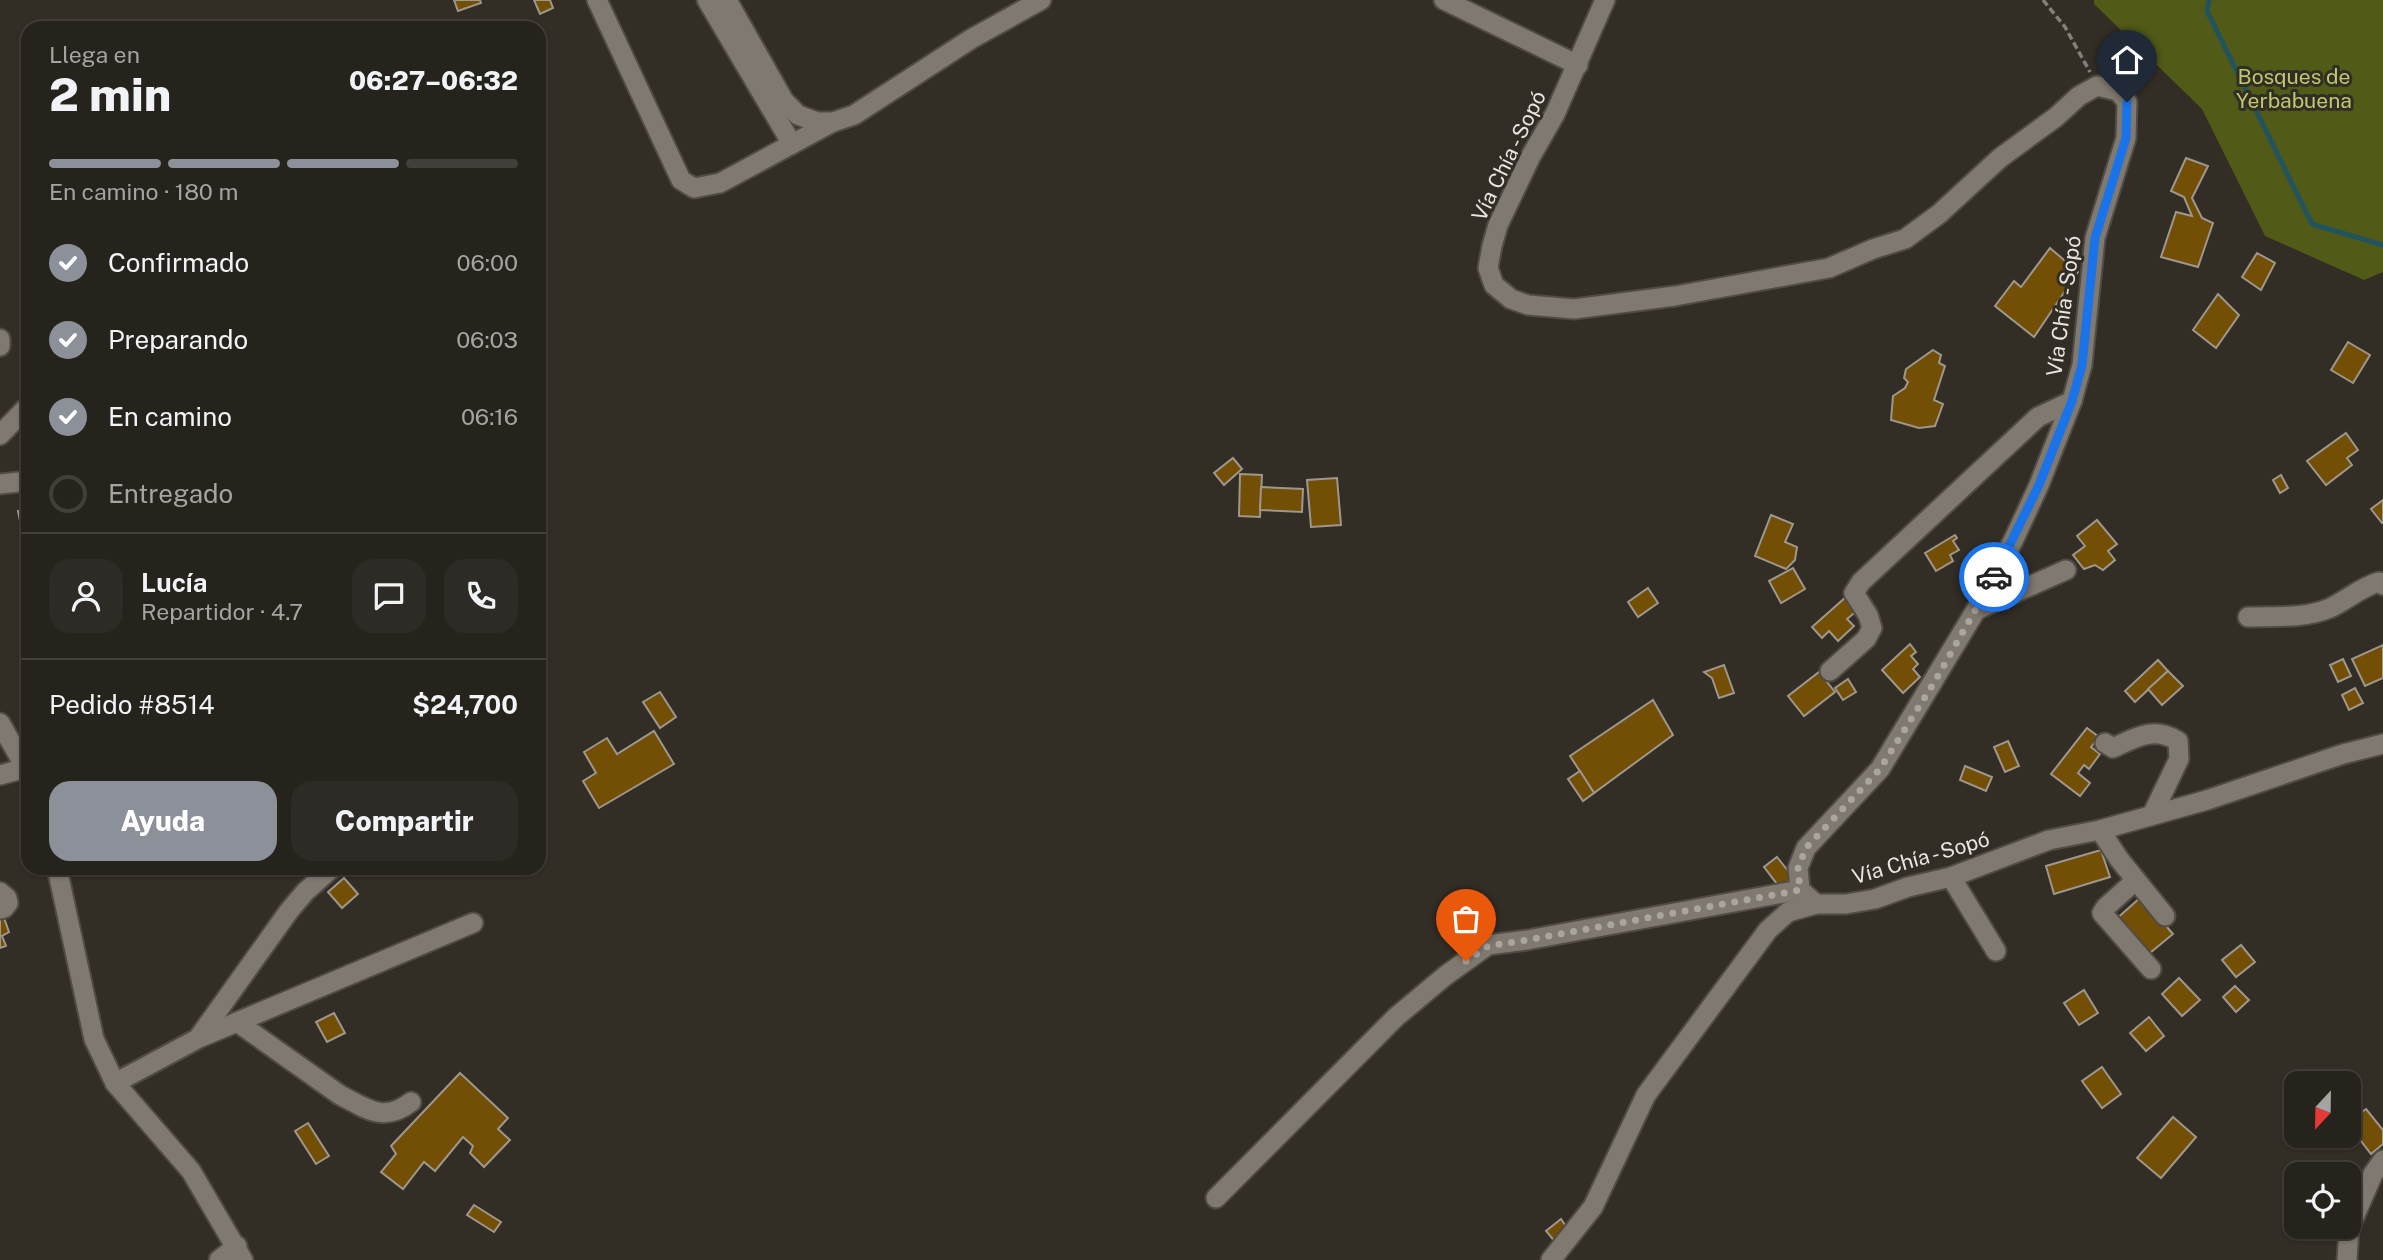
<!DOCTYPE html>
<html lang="es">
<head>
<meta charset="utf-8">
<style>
	body { margin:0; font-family:"Public Sans",sans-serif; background:#2e2a25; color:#f1f3f6; height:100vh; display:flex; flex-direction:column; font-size:26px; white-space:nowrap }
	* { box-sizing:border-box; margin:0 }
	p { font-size:23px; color:#a4a4a3 }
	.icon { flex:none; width:38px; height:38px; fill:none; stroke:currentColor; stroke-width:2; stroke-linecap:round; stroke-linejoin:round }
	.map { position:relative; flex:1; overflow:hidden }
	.drawer { position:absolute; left:21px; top:21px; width:525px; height:854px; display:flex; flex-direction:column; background:#26221c; border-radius:21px; box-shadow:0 2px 5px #0004,0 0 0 2px #423f3b }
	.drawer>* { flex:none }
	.needle { width:46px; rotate:202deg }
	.buttons { position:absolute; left:2284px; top:1071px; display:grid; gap:14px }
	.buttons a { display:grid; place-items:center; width:77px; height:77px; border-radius:14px; background:#26221c; box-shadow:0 2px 5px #0004,0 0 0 2px #423f3b; font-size:35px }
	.pin { position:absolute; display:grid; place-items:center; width:60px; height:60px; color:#fff; margin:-72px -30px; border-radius:50% 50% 50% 0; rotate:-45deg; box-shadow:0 0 7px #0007 }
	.pin .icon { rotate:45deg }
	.courier { position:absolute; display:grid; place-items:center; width:70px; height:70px; margin:-35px; border:5px solid #1a73e8; border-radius:50%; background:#fff; color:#222; box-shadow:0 2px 9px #0007 }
	.summary em { font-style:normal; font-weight:800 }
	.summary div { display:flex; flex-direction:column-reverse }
	.summary { display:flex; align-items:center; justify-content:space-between; height:119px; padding:0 28px }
	h1 { font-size:46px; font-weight:800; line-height:52px }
	.bar { display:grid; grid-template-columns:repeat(4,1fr); gap:10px 7px; align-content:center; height:84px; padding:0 28px }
	.bar i { height:9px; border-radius:5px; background:#423f3b }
	.bar .current { background:#8c9099 }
	.bar p { grid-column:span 4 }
	.line { display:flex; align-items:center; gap:18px; padding:0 28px; border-top:2px solid #423f3b }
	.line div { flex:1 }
	.round { display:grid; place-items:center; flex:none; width:74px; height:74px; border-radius:21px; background:#2e2a25 }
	ol { padding:0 28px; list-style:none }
	li { display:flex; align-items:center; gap:21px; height:77px }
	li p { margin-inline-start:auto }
	li .icon { padding:7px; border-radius:50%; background:#8c9099; color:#fff; stroke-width:4 }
	li:last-child { color:#a4a4a3 }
	li i { width:38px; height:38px; border:4px solid #423f3b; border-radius:50% }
	.action { display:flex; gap:14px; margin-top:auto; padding:14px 28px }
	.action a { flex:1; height:80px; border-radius:21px; background:#8c9099; color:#fff; font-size:28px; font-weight:800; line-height:80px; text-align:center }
	.action a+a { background:#2e2a25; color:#f1f3f6 }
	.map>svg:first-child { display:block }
	.green { fill:#515a16 }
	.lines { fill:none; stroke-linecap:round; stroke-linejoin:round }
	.stream { stroke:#22545f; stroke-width:5 }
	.building { fill:#734e05; stroke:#9e978e; stroke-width:2 }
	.minor-casing { stroke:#504b45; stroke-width:23 }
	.path { stroke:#848079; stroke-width:3.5; stroke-dasharray:7 3.5; stroke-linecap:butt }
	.minor { stroke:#7f796f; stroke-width:19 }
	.done { stroke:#a9a59f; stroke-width:7; stroke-dasharray:0 12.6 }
	.route { stroke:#1a73e8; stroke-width:9 }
	.labels { text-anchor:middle; stroke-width:6; stroke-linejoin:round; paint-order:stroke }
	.park-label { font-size:21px; fill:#bcca6a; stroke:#322d25 }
	.street-label { font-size:21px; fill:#e9e5e0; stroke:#322d25 }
</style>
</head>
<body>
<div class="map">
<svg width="2383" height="1260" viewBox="0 0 2383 1260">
	<rect width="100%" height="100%" fill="#322d25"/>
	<path class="green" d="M2094 0H2383V272L2364 280 2265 236 2202 109 2094 4Z"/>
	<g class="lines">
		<path class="stream" d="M2209 0 2207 11 2312 224 2383 245"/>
	</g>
	<g class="building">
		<path d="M454 0H480L481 3 458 11Z"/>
		<path d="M534 0H550L553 8 540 14Z"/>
		<path d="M2186 158 2208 166 2192 198 2202 218 2213 223 2198 267 2161 257 2176 212 2192 216 2184 197 2171 191Z"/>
		<path d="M2050 248 2078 272 2034 337 1995 306 2014 281 2021 287Z"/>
		<path d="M2257 253 2275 263 2261 290 2242 277Z"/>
		<path d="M2218 294 2239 315 2216 348 2193 330Z"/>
		<path d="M2348 342 2370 355 2353 383 2331 370Z"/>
		<path d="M1933 350 1941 355 1939 363 1945 366 1934 400 1943 404 1935 426 1919 428 1891 420 1893 396 1905 388 1908 382 1904 378 1906 369Z"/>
		<path d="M2346 433 2358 450 2347 458 2352 465 2326 485 2307 461Z"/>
		<path d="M1233 458 1242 469 1224 485 1214 473Z"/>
		<path d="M1240 474 1262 475 1260 517 1239 516Z"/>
		<path d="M2281 475 2288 488 2280 493 2273 480Z"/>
		<path d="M1337 478 1341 525 1311 527 1307 480Z"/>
		<path d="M1261 487 1303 489 1302 512 1260 510Z"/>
		<path d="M2383 500V522L2382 523 2371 509Z"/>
		<path d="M28 509V536L23 537 18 511Z"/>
		<path d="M1771 515 1793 524 1785 542 1797 547 1795 560 1786 569 1755 556Z"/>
		<path d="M2097 520 2117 544 2108 551 2115 560 2103 570 2095 565 2084 569 2073 555 2085 546 2077 536Z"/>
		<path d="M1955 535 1957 538 1953 541 1959 550 1950 555 1953 561 1936 571 1925 553Z"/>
		<path d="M1793 568 1805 589 1781 603 1769 581Z"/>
		<path d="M1648 588 1658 603 1638 617 1628 602Z"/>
		<path d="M1846 597 1858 610 1847 619 1854 626 1838 641 1829 631 1822 638 1812 627Z"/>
		<path d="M1910 644 1916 652 1911 656 1918 664 1913 669 1920 677 1903 693 1882 670Z"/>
		<path d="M2383 645V678L2365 686 2352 659Z"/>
		<path d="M2343 659 2351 676 2338 682 2330 665Z"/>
		<path d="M2158 660 2168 671 2135 702 2125 691Z"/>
		<path d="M1724 665 1734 693 1719 698 1712 678 1704 672Z"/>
		<path d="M2168 671 2183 686 2162 705 2148 689Z"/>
		<path d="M1819 672 1835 692 1804 716 1788 696Z"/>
		<path d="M1848 679 1856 692 1843 700 1835 688Z"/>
		<path d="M2355 688 2363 703 2349 710 2342 695Z"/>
		<path d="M660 692 676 717 660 728 643 702Z"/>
		<path d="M1653 700 1673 735 1594 793 1570 756Z"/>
		<path d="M2087 728 2099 737 2091 747 2100 754 2089 769 2084 765 2078 773 2090 783 2080 796 2051 774Z"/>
		<path d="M654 731 674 764 599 808 583 781 596 773 584 752 607 738 617 754Z"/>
		<path d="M2008 741 2019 766 2005 772 1994 747Z"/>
		<path d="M1965 766 1992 777 1986 791 1960 780Z"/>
		<path d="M1580 771 1594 793 1583 801 1568 779Z"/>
		<path d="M2101 850 2110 877 2054 894 2046 866Z"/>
		<path d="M1777 857 1793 877 1780 888 1764 867Z"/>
		<path d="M344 878 358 894 342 908 328 892Z"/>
		<path d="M2141 897 2173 934 2145 957 2114 921Z"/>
		<path d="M3 915 9 932 2 936 6 946 0 948V916Z"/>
		<path d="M2241 945 2255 962 2236 977 2222 960Z"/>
		<path d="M2179 978 2200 1000 2182 1016 2162 994Z"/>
		<path d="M2235 986 2249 1000 2236 1012 2223 997Z"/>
		<path d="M2084 990 2098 1013 2079 1025 2064 1003Z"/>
		<path d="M334 1013 345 1033 327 1042 316 1022Z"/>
		<path d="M2149 1017 2164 1036 2146 1051 2130 1033Z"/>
		<path d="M2102 1067 2121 1094 2102 1108 2082 1081Z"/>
		<path d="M460 1073 508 1118 498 1129 510 1140 484 1167 470 1153 473 1146 463 1137 435 1171 424 1162 403 1189 381 1172 396 1154 391 1146Z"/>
		<path d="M2366 1109 2383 1130V1144L2371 1154 2348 1124V1122Z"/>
		<path d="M2173 1117 2196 1137 2161 1178 2137 1158Z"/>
		<path d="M308 1123 329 1156 316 1164 295 1131Z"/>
		<path d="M474 1205 501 1222 494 1232 467 1215Z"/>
		<path d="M1561 1219 1570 1232 1556 1243 1546 1231Z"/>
	</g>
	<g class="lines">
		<g class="minor-casing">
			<g id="minor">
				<path d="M597 0 681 180 694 188 720 183 833 122"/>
				<path d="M707 0 792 144"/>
				<path d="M727 0 784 101 798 115 817 122H833L854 115 971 39 1041 0"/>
				<path d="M1444 0 1578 65"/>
				<path d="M1605 0 1555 114 1531 156 1498 225 1492 246 1488 268 1494 285 1511 299 1528 305 1574 309 1675 296 1829 268 1873 249 1905 239 1939 214 2000 158 2056 117 2079 96 2097 86 2118 91 2127 102 2126 138 2095 238 2082 365 2072 401 2039 485 2014 539 1976 610 1880 769 1806 848 1798 868 1800 890 1816 904H1846L1875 899 1908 887 1951 877 2049 840 2100 830 2207 800 2343 754 2383 744"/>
				<path d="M0 339V346"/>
				<path d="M0 435 28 406"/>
				<path d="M0 484 28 481"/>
				<path d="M1976 610 2066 570"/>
				<path d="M2248 617C2275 616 2304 619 2330 608 2347 600 2361 587 2379 582L2383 585"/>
				<path d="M1830 671 1866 639 1872 628 1868 615 1854 593 1861 582 2038 417 2072 401"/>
				<path d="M0 723 28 772"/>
				<path d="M2105 743 2113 748C2136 737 2154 726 2178 741L2179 759 2152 815"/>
				<path d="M0 775 26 768"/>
				<path d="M2100 830 2119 859 2165 916"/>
				<path d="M57 868 94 1039 115 1083 191 1171 243 1260"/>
				<path d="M1951 877 1996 951"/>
				<path d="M2136 880 2106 907 2102 913 2151 969"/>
				<path d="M0 892 7 898 8 903 4 908 0 909"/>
				<path d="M237 1022 340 1095C367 1109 384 1123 411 1102"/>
				<path d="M199 1037 289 911 305 892 332 868"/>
				<path d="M115 1083 199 1038 473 923"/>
				<path d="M1216 1198 1396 1017 1445 976 1488 945 1527 940 1800 890"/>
				<path d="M219 1260 237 1246"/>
				<path d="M1551 1260 1593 1207 1646 1095 1768 930 1788 912 1816 904"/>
				<path d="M2347 1260 2349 1229 2373 1174 2383 1160"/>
			</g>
		</g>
		<path class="path" d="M2043 0 2065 27 2090 72"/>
		<use href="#minor" class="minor"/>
	</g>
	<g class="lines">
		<path class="done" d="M1466 961 1488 946 1527 940 1800 890 1798 868 1806 848 1880 769 1935 681 1994 577"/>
		<path class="route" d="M1994 577 2039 485 2072 401 2082 365 2095 238 2126 138 2127 102"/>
	</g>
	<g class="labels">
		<g class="park-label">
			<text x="2294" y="84">Bosques de<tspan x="2294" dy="24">Yerbabuena</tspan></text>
		</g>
		<g class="street-label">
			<text transform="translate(1509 156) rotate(-64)" y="7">Vía Chía - Sopó</text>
			<text transform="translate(2064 306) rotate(-82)" y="7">Vía Chía - Sopó</text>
			<text transform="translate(1921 858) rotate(-16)" y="7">Vía Chía - Sopó</text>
		</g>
	</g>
</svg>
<div class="buttons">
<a><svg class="needle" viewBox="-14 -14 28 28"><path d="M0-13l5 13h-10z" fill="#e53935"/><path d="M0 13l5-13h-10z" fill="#a4a4a3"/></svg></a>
<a><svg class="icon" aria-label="locate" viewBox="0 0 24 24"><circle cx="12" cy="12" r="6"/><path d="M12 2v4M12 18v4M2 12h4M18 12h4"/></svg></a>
</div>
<div class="pin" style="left:1466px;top:961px;background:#ea580c"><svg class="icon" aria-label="bag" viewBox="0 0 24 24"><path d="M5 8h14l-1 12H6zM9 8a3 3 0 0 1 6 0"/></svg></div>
<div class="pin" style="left:2127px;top:102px;background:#1f2937"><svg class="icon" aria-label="home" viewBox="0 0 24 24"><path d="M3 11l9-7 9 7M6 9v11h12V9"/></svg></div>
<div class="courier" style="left:1994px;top:577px"><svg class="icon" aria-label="car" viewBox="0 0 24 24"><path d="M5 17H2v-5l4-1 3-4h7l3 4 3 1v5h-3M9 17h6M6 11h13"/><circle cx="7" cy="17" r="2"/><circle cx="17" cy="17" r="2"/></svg></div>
<section class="drawer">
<div class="summary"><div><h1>2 min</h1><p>Llega en</p></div><em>06:27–06:32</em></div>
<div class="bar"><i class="current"></i><i class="current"></i><i class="current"></i><i></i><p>En camino · 180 m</p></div>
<ol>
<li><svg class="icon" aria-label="check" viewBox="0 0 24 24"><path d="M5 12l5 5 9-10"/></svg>Confirmado<p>06:00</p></li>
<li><svg class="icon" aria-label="check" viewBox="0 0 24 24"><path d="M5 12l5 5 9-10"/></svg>Preparando<p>06:03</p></li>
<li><svg class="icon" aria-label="check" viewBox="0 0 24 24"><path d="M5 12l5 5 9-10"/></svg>En camino<p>06:16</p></li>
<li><i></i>Entregado</li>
</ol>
<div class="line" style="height:126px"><a class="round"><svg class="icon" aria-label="person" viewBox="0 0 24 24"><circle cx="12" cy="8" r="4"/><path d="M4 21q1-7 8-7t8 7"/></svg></a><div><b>Lucía</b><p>Repartidor · 4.7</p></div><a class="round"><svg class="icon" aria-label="chat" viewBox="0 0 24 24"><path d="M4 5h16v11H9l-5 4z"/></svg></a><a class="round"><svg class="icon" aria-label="phone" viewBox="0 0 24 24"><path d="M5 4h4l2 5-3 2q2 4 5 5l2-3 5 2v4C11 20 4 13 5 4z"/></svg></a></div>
<div class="line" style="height:91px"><div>Pedido #8514</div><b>$24,700</b></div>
<div class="action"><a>Ayuda</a><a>Compartir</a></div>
</section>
</div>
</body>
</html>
